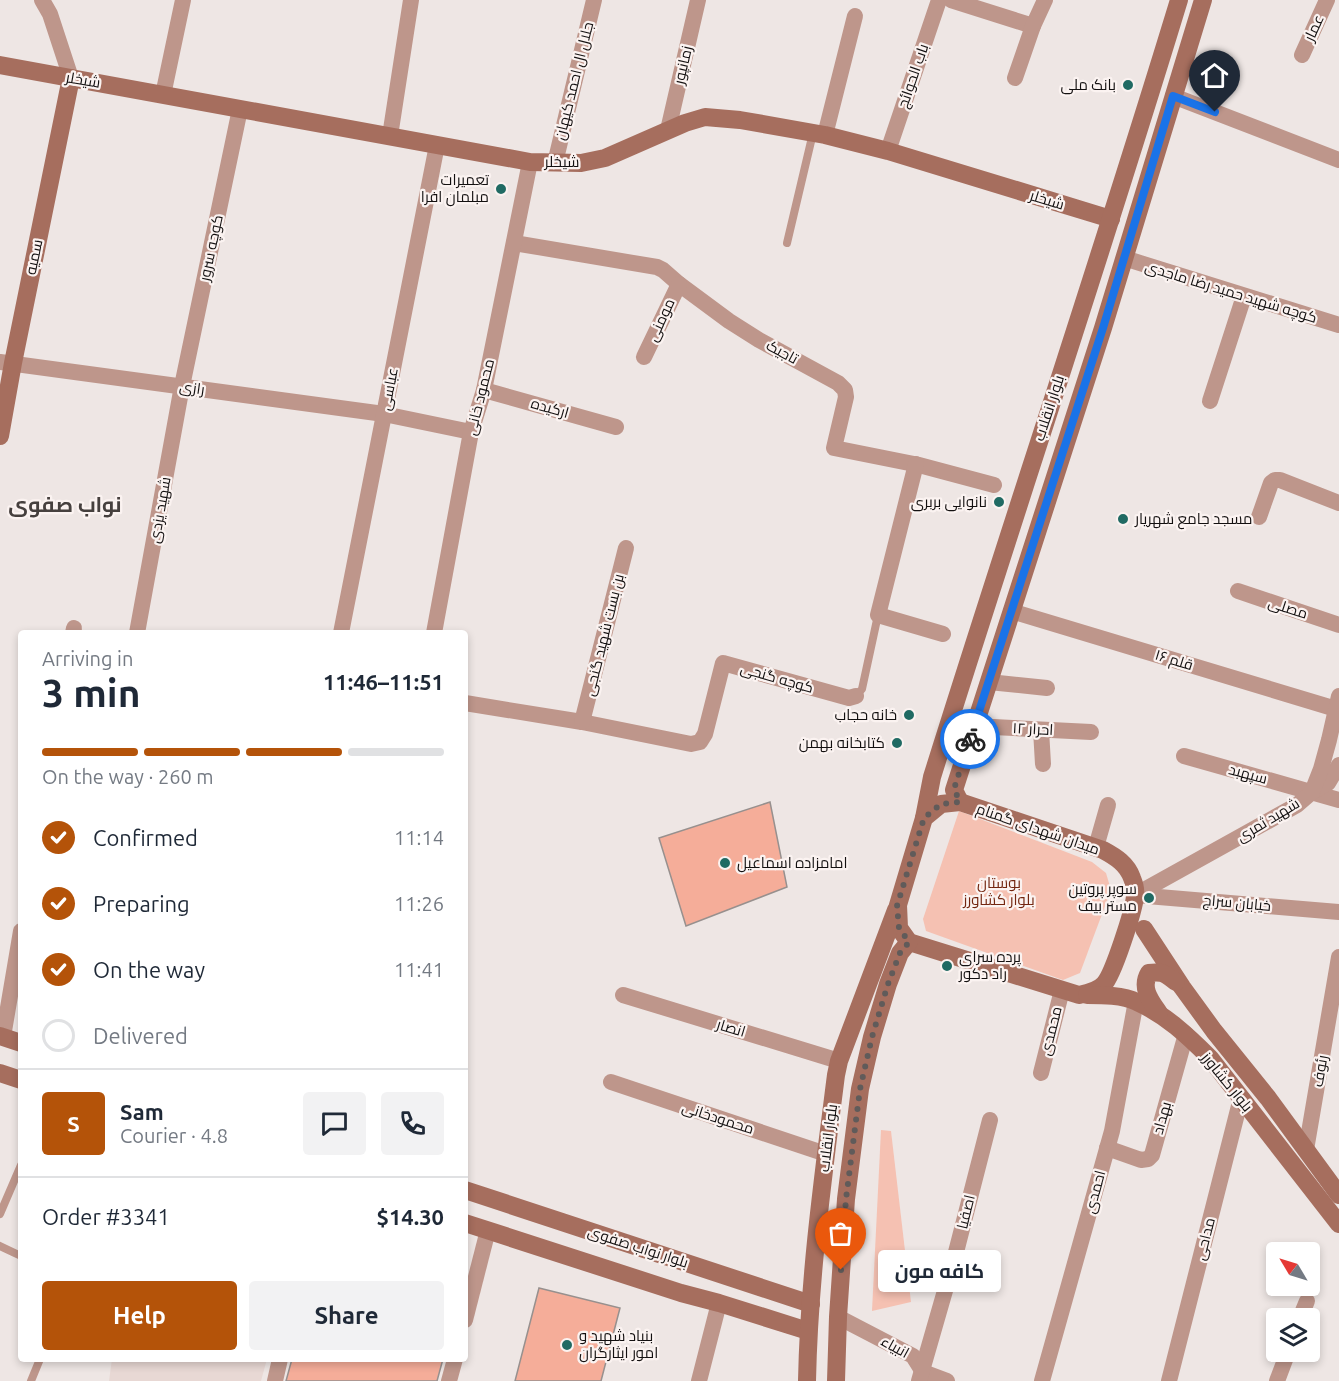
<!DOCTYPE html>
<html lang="en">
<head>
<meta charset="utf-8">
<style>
	body { margin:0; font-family:Ubuntu,Cairo,sans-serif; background:#f2f2f3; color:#1f2937; height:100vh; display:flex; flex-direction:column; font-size:22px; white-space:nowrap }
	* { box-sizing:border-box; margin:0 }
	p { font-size:20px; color:#747a83 }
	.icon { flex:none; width:33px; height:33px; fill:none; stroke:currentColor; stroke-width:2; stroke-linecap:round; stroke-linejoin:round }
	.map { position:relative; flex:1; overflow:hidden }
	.panel { position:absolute; left:18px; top:630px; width:450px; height:732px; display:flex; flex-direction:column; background:#fff; border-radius:6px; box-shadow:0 3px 9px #0003 }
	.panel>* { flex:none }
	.needle { width:39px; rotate:308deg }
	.fabs { position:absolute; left:1266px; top:1242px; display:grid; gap:12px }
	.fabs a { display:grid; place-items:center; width:54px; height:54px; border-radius:6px; background:#fff; box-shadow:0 3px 9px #0003; font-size:30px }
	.pin { position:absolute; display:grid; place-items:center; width:51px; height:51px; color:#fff; margin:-62px -26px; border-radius:50% 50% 50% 0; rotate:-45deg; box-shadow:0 0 6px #0007 }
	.pin .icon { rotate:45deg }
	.courier { position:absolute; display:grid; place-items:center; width:60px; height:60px; margin:-30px; border:4px solid #1a73e8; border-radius:50%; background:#fff; color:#222; box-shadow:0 2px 8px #0007 }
	.bubble { position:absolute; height:42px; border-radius:6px; background:#fff; box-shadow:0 3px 9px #0003; font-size:20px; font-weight:700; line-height:42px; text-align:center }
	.headline em { font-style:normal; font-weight:700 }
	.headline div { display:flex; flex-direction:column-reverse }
	.headline { display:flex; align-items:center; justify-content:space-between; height:102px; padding:0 24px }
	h1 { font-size:39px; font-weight:700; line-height:45px }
	.bar { display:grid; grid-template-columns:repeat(4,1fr); gap:9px 6px; align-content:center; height:72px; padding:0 24px }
	.bar i { height:8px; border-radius:4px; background:#e0e1e3 }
	.bar .selected { background:#b45309 }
	.bar p { grid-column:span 4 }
	.line { display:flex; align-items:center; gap:15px; padding:0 24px; border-top:2px solid #e0e1e3 }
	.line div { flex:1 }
	.round { display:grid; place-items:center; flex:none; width:63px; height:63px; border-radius:6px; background:#f2f2f3 }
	ol { padding:0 24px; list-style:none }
	li { display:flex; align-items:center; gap:18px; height:66px }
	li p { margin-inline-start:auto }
	li .icon { padding:6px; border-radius:50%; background:#b45309; color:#fff; stroke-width:4 }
	li:last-child { color:#747a83 }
	li i { width:33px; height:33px; border:3px solid #e0e1e3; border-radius:50% }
	.action { display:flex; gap:12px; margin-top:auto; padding:12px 24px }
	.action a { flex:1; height:69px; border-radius:6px; background:#b45309; color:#fff; font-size:24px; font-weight:700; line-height:69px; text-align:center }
	.action a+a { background:#f2f2f3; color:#1f2937 }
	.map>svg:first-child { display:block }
	.built { fill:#e8d8d4 }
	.green { fill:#f5c1b2 }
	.building { fill:#f5ad99; stroke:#97908e; stroke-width:1.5 }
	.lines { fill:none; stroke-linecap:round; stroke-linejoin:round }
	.lane { stroke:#be968b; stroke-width:8 }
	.street { stroke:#be968b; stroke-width:16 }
	.secondary { stroke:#a66e5e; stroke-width:18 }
	.done { stroke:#605b5a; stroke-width:6; stroke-dasharray:0 10.8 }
	.route { stroke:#1a73e8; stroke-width:8 }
	.poi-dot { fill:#206a63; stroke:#fbf3f1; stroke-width:2 }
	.labels { text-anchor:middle; stroke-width:4.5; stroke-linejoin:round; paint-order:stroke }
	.street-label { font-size:15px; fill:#131010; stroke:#fbf3f1 }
	.poi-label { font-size:15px; fill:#131010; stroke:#fbf3f1; text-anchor:end }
	.park-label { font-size:15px; fill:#732610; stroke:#fbf3f1 }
	.district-label { font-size:21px; font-weight:bold; fill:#46403e; stroke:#fbf3f1 }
</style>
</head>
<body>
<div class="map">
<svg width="1339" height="1381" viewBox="0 0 1339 1381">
	<rect width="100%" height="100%" fill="#eee6e4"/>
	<path class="built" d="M112 1359H267L261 1381H109Z"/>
	<g class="green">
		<path d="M959 811 1092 862 1106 873 1111 890 1080 973 1063 980 926 931 923 919Z"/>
		<path d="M881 1130 891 1131 911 1302 872 1311Z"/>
	</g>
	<g class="building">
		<path d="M770 802 787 887 686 926 659 838Z"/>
		<path d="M539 1288 620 1308 601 1381H515Z"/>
		<path d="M292 1359H443L437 1381H286Z"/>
	</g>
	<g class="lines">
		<g class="lane">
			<path d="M787 243 813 133"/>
			<path d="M856 696 862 689 878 615"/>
			<path d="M0 1214 21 1165"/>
			<path d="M0 1246 21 1256"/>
			<path d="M31 1381 40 1359"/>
		</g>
		<g class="street">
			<path d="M42 0 50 14 71 78"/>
			<path d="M951 0 1033 26"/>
			<path d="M1302 55 1327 0"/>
			<path d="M1015 78 1033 26 1045 0"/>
			<path d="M163 95 183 0"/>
			<path d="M1173 96 1339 160"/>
			<path d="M668 130 698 0"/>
			<path d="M825 135 855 16"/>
			<path d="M390 136 411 0"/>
			<path d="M888 151 939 0"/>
			<path d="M555 163 594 0"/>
			<path d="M514 243 657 267 663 270 679 284 729 321 759 340 838 383 845 390 846 397 834 448 919 465 994 485"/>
			<path d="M1124 258 1339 325"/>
			<path d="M644 357 679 284"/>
			<path d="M0 362 384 414 471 432"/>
			<path d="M484 390 616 427"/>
			<path d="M1210 401 1244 296"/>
			<path d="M916 464 878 615 943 634"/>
			<path d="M1259 517 1271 483 1275 480H1280L1339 503"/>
			<path d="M1238 591 1339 625"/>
			<path d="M1011 611 1336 709"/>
			<path d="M73 633 74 628"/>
			<path d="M137 633 182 386 240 109"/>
			<path d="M341 633 437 145"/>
			<path d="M434 633 471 432 484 390 530 162"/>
			<path d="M989 682 1047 688"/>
			<path d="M465 703 582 722 691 744 700 742 705 734 723 663 849 698 856 696"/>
			<path d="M582 722 626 548"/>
			<path d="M974 726 1091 732"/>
			<path d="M1041 730 1043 764"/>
			<path d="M1184 756 1339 800"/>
			<path d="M1312 792 1328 783 1339 765"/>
			<path d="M1096 847 1108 805"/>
			<path d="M1135 895 1297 805 1312 792 1321 769 1329 740 1339 696"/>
			<path d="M1135 895 1339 912"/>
			<path d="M623 995 839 1061"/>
			<path d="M3 1037 21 931"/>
			<path d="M1041 1073 1062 990"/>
			<path d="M611 1082 826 1154"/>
			<path d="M1107 1148 1141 1160 1148 1159 1152 1155 1186 1034"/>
			<path d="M1306 1150 1339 957"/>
			<path d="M838 1317 913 1356 923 1372 947 1381"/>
			<path d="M1300 1318 1307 1301"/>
			<path d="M465 1320 488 1230"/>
			<path d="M275 1381 280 1359"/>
			<path d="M449 1381 455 1359"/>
			<path d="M699 1381 719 1303"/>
			<path d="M919 1381 955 1256 990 1120"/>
			<path d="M1042 1381 1112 1131 1136 1001"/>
			<path d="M1169 1381 1241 1098"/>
			<path d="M1277 1381 1288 1352"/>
		</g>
		<g class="secondary">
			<path d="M0 65 530 162 581 163 605 158 685 123 705 117 740 120 825 135 888 151 1111 219"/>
			<path d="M0 436 13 363 71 78"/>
			<path d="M960 802 954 790 1103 328 1203 0"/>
			<path d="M960 802 1103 850C1116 857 1127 864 1132 878 1134 883 1136 891 1135 896 1134 910 1113 975 1104 984 1098 991 1088 993 1079 995L909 942 899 928 898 905 924 818 941 804Z"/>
			<path d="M924 818 932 777C1013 518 1100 260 1179 0"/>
			<path d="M1144 929 1182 987 1214 1031 1268 1098 1339 1195"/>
			<path d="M1087 995C1102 995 1123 995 1137 1002 1166 1015 1188 1036 1210 1058L1339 1224"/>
			<path d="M1159 1013C1151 1001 1140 988 1149 973 1163 971 1165 974 1176 982"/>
			<path d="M0 1036 21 1043"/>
			<path d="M0 1073 21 1080"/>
			<path d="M465 1190 811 1304"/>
			<path d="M465 1223 681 1293 719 1303 808 1331"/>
			<path d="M807 1381C809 1279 823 1177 836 1075L839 1061 896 910"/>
			<path d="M836 1381 838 1317 846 1199 860 1089 872 1037 888 984 900 953 909 942"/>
		</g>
	</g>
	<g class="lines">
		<path class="done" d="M841 1270 846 1199 860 1089 872 1037 888 984 900 953 909 942 899 928 897 906 924 818 941 804 960 802 954 789 970 739"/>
		<path class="route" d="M970 739 1103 328 1173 96 1215 112"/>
	</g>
	<g class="poi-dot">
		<circle cx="1128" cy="85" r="6"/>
		<circle cx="501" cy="189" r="6"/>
		<circle cx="999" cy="502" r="6"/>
		<circle cx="1123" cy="519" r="6"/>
		<circle cx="909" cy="715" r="6"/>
		<circle cx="897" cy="743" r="6"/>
		<circle cx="725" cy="863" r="6"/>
		<circle cx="1149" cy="898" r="6"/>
		<circle cx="947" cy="966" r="6"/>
		<circle cx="567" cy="1345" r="6"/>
	</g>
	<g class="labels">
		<g class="street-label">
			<text transform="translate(1314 28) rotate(-65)" y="5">عمار</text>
			<text transform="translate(683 65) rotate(-77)" y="5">زمانپور</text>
			<text transform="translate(913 76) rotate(-71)" y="5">باب الحوائج</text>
			<text transform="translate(83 80) rotate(10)" y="5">شیخلر</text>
			<text transform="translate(574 81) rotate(-76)" y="5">جلال ال احمد کیهان</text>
			<text x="562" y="167">شیخلر</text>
			<text transform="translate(1047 200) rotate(17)" y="5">شیخلر</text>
			<text transform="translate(211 248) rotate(-78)" y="5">کوچه سرور</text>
			<text transform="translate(34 257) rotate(-78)" y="5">سمیه</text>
			<text transform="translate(1231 292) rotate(17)" y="5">کوچه شهید حمید رضا ماجدی</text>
			<text transform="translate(661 320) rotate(-65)" y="5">مومنی</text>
			<text transform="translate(782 352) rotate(28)" y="5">تاجیک</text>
			<text transform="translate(192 388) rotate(8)" y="5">رازی</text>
			<text transform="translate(389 389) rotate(-79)" y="5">عباسی</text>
			<text transform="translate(480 397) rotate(-76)" y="5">محمود خانی</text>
			<text transform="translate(550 408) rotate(16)" y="5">ارکیده</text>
			<text transform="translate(1049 408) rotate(-72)" y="5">بلوار انقلاب</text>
			<text transform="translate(160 510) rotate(-80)" y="5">شهید یزدی</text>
			<text transform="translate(1288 608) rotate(18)" y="5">مصلی</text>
			<text transform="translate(604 635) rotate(-76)" y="5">بن بست شهید گنجی</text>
			<text transform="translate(1174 660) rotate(17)" y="5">قلم ۱۶</text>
			<text transform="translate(777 678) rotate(16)" y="5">کوچه گنجی</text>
			<text transform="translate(1033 729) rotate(3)" y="5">احرار ۱۲</text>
			<text transform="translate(1248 774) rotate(15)" y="5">سپهبد</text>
			<text transform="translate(1268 820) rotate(-31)" y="5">شهید ثمری</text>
			<text transform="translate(1038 829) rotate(19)" y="5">میدان شهدای گمنام</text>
			<text transform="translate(1237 903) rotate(5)" y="5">خیابان سراج</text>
			<text transform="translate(731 1028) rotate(17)" y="5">انصار</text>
			<text transform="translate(1051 1031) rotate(-76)" y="5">محمدی</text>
			<text transform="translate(1320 1071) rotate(-80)" y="5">رئوف</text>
			<text transform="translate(1227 1082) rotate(51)" y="5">بلوار کشاورز</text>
			<text transform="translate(718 1118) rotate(18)" y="5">محمودخانی</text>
			<text transform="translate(1162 1118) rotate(-74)" y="5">بهداد</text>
			<text transform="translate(828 1138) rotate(-83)" y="5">بلوار انقلاب</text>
			<text transform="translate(1095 1192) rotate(-75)" y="5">احمدی</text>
			<text transform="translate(966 1212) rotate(-76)" y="5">اصفیا</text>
			<text transform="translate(1205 1239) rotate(-76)" y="5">مداحی</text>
			<text transform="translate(638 1247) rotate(18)" y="5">بلوار نواب صفوی</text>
			<text transform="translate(895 1347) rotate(29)" y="5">انبیاء</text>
		</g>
		<g class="poi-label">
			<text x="1116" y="90">بانک ملی</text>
			<text x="489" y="185">تعمیرات<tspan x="489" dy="17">مبلمان افرا</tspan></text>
			<text x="987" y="507">نانوایی بربری</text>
			<text x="1135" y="524" text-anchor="start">مسجد جامع شهریار</text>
			<text x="897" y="720">خانه حجاب</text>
			<text x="885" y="748">کتابخانه بهمن</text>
			<text x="737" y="868" text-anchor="start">امامزاده اسماعیل</text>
			<text x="1137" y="894">سوپر پروتین<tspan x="1137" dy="17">مستر بیف</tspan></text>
			<text x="959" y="962" text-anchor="start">پرده سرای<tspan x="959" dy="17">راد دکور</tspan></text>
			<text x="579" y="1341" text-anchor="start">بنیاد شهید و<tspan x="579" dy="17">امور ایثارگران</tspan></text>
		</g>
		<g class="park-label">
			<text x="999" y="888">بوستان<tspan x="999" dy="17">بلوار کشاورز</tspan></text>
		</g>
		<g class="district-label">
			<text x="65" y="512">نواب صفوی</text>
		</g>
	</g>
</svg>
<div class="fabs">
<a><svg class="needle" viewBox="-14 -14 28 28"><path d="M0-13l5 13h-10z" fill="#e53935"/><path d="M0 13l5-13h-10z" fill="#747a83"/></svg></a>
<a><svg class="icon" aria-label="layers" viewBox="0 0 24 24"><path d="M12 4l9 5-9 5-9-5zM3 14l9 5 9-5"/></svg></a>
</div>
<div class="pin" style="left:841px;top:1270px;background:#ea580c"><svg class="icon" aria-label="bag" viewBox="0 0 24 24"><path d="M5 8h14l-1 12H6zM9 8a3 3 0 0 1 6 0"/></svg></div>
<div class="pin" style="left:1215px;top:112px;background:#1f2937"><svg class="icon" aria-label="home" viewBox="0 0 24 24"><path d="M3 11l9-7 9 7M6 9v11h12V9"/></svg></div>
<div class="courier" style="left:970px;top:739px"><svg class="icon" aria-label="bike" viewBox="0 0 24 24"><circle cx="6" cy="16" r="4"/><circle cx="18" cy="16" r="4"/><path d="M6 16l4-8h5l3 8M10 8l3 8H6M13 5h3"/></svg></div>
<div class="bubble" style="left:878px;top:1250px;width:123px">کافه مون</div>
<section class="panel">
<div class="headline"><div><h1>3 min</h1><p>Arriving in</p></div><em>11:46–11:51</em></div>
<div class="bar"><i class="selected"></i><i class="selected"></i><i class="selected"></i><i></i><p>On the way · 260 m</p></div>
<ol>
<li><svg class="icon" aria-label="check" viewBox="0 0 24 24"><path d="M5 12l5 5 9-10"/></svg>Confirmed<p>11:14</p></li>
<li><svg class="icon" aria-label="check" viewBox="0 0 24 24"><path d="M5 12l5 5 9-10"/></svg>Preparing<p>11:26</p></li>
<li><svg class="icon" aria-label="check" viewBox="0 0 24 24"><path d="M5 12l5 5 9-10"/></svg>On the way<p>11:41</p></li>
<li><i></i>Delivered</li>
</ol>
<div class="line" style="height:108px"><b class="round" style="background:#b45309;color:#fff">S</b><div><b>Sam</b><p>Courier · 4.8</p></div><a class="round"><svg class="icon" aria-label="chat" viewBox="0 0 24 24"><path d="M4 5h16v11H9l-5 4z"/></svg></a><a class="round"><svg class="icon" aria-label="phone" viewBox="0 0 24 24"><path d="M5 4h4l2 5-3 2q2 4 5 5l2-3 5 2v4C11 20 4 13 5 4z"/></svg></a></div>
<div class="line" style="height:78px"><div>Order #3341</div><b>$14.30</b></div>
<div class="action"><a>Help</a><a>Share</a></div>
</section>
</div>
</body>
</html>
